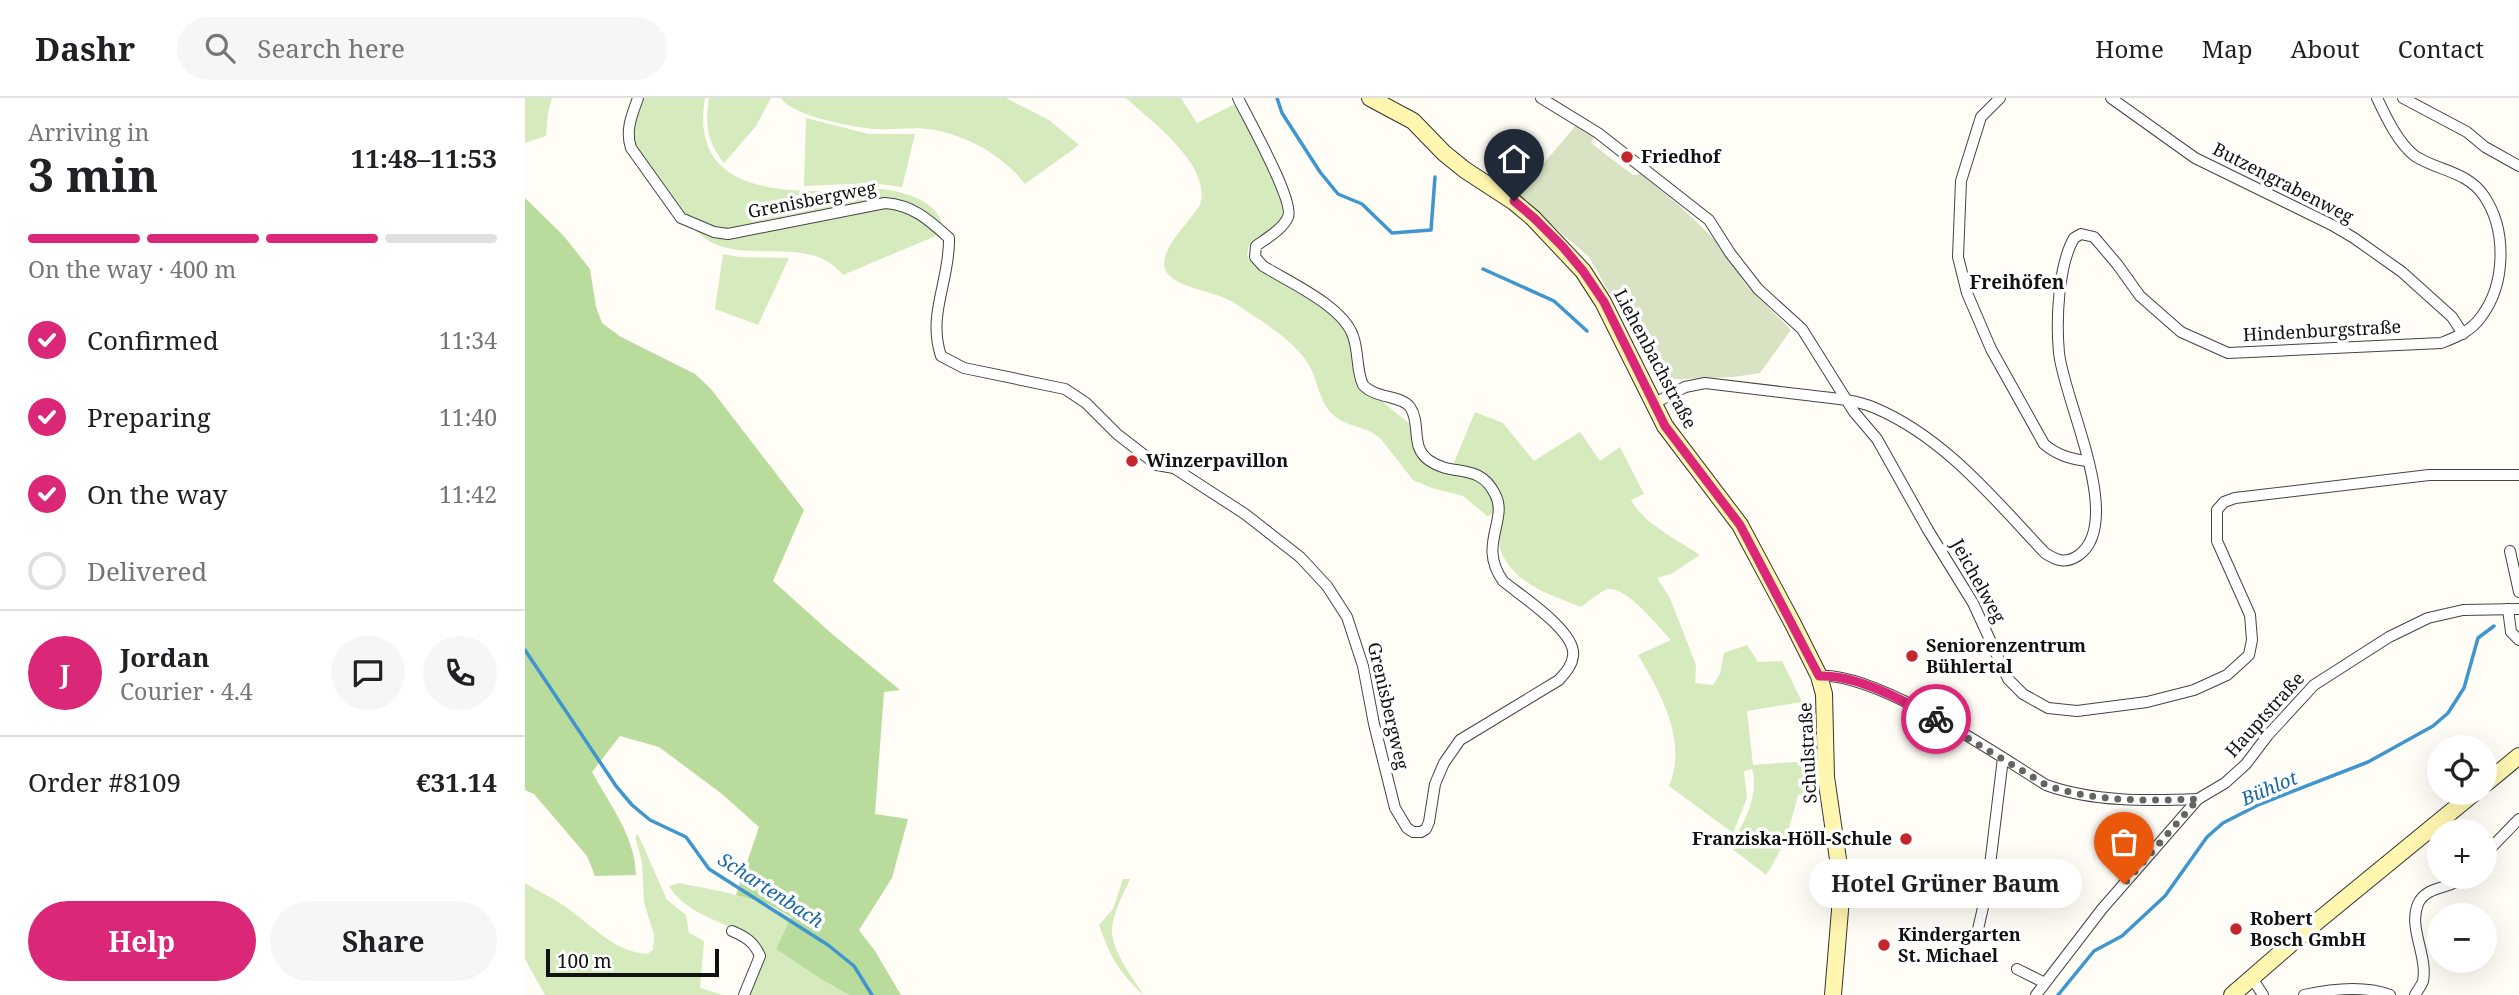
<!DOCTYPE html>
<html lang="en">
<head>
<meta charset="utf-8">
<style>
	body { margin:0; font-family:"Noto Serif",serif; background:#f6f6f6; color:#202124; height:100vh; display:flex; flex-direction:column; font-size:26px; white-space:nowrap }
	* { box-sizing:border-box; margin:0 }
	p { font-size:23px; color:#757577 }
	.icon { flex:none; width:38px; height:38px; fill:none; stroke:currentColor; stroke-width:2; stroke-linecap:round; stroke-linejoin:round }
	.map { position:relative; flex:1; overflow:hidden }
	.drawer { display:flex; flex-direction:column; background:#fff; width:525px }
	.drawer>* { flex:none }
	.fabs { position:absolute; left:1902px; top:637px; display:grid; gap:14px }
	.fabs a { display:grid; place-items:center; width:70px; height:70px; border-radius:50%; background:#fff; box-shadow:0 7px 28px #0002; font-size:35px }
	.scale { position:absolute; left:21px; bottom:18px; width:173px; box-sizing:border-box; padding-left:7px; border:4px solid #111; border-top:0; font-size:19px; line-height:24px; white-space:nowrap; color:#111; -webkit-text-stroke:5px #fff; paint-order:stroke }
	.pin { position:absolute; display:grid; place-items:center; width:60px; height:60px; color:#fff; margin:-72px -30px; border-radius:50% 50% 50% 0; rotate:-45deg; box-shadow:0 0 7px #0007 }
	.pin .icon { rotate:45deg }
	.courier { position:absolute; display:grid; place-items:center; width:70px; height:70px; margin:-35px; border:5px solid #db2777; border-radius:50%; background:#fff; color:#222; box-shadow:0 2px 9px #0007 }
	.bubble { position:absolute; height:49px; border-radius:24px; background:#fff; box-shadow:0 7px 28px #0002; font-size:23px; font-weight:700; line-height:49px; text-align:center }
	.summary em { font-style:normal; font-weight:700 }
	.summary div { display:flex; flex-direction:column-reverse }
	.summary { display:flex; align-items:center; justify-content:space-between; height:119px; padding:0 28px }
	h1 { font-size:46px; font-weight:700; line-height:52px }
	.bar { display:grid; grid-template-columns:repeat(4,1fr); gap:10px 7px; align-content:center; height:84px; padding:0 28px }
	.bar i { height:9px; border-radius:5px; background:#e0e0e0 }
	.bar .current { background:#db2777 }
	.bar p { grid-column:span 4 }
	.line { display:flex; align-items:center; gap:18px; padding:0 28px; border-top:2px solid #e0e0e0 }
	.line div { flex:1 }
	.round { display:grid; place-items:center; flex:none; width:74px; height:74px; border-radius:37px; background:#f6f6f6 }
	ol { padding:0 28px; list-style:none }
	li { display:flex; align-items:center; gap:21px; height:77px }
	li p { margin-inline-start:auto }
	li .icon { padding:7px; border-radius:50%; background:#db2777; color:#fff; stroke-width:4 }
	li:last-child { color:#757577 }
	li i { width:38px; height:38px; border:4px solid #e0e0e0; border-radius:50% }
	.primary-button { display:flex; gap:14px; margin-top:auto; padding:14px 28px }
	.primary-button a { flex:1; height:80px; border-radius:42px; background:#db2777; color:#fff; font-size:28px; font-weight:700; line-height:80px; text-align:center }
	.primary-button a+a { background:#f6f6f6; color:#202124 }
	header { display:flex; align-items:center; gap:42px; box-sizing:border-box; height:98px; padding:0 35px; background:#fff; border-bottom:2px solid #e0e0e0 }
	header strong { font-size:33px }
	nav { display:flex; gap:38px; margin-inline-start:auto; font-size:24px }
	.search { width:490px; height:63px; background:#f6f6f6; display:flex; align-items:center; gap:18px; box-sizing:border-box; padding:0 24px; border-radius:38px; color:#757577; font-size:26px }
	main { display:flex; flex:1; min-height:0 }
	.map>svg:first-child { display:block }
	.green { fill:#d5ebbd }
	.forest { fill:#b9dc9c }
	.cemetery { fill:#d9e3c4 }
	.lines { fill:none; stroke-linecap:round; stroke-linejoin:round }
	.stream { stroke:#3f96cf; stroke-width:3.5 }
	.street-casing { stroke:#444; stroke-width:12 }
	.secondary-casing { stroke:#333; stroke-width:18 }
	.street { stroke:#fff; stroke-width:10 }
	.secondary { stroke:#fff6b0; stroke-width:16 }
	.done { stroke:#646461; stroke-width:7; stroke-dasharray:0 12.6 }
	.route { stroke:#db2777; stroke-width:9 }
	.poi-dot { fill:#c4262e; stroke:#fff; stroke-width:2.5 }
	.labels { text-anchor:middle; stroke-width:7; stroke-linejoin:round; paint-order:stroke }
	.poi-label { font-size:18px; font-weight:bold; fill:#111; stroke:#fff; text-anchor:start }
	.street-label { font-size:18px; fill:#111; stroke:#fff }
	.neighbourhood-label { font-size:19px; font-weight:bold; fill:#111; stroke:#fff }
	.water-label { font-size:19px; font-style:italic; fill:#1768a6; stroke:#fff }
</style>
</head>
<body>
<header>
<strong>Dashr</strong>
<div class="search"><svg class="icon" aria-label="search" viewBox="0 0 24 24"><circle cx="10" cy="10" r="6"/><path d="M15 15l6 6"/></svg>Search here</div>
<nav><a>Home</a><a>Map</a><a>About</a><a>Contact</a></nav>
</header>
<main>
<section class="drawer">
<div class="summary"><div><h1>3 min</h1><p>Arriving in</p></div><em>11:48–11:53</em></div>
<div class="bar"><i class="current"></i><i class="current"></i><i class="current"></i><i></i><p>On the way · 400 m</p></div>
<ol>
<li><svg class="icon" aria-label="check" viewBox="0 0 24 24"><path d="M5 12l5 5 9-10"/></svg>Confirmed<p>11:34</p></li>
<li><svg class="icon" aria-label="check" viewBox="0 0 24 24"><path d="M5 12l5 5 9-10"/></svg>Preparing<p>11:40</p></li>
<li><svg class="icon" aria-label="check" viewBox="0 0 24 24"><path d="M5 12l5 5 9-10"/></svg>On the way<p>11:42</p></li>
<li><i></i>Delivered</li>
</ol>
<div class="line" style="height:126px"><b class="round" style="background:#db2777;color:#fff">J</b><div><b>Jordan</b><p>Courier · 4.4</p></div><a class="round"><svg class="icon" aria-label="chat" viewBox="0 0 24 24"><path d="M4 5h16v11H9l-5 4z"/></svg></a><a class="round"><svg class="icon" aria-label="phone" viewBox="0 0 24 24"><path d="M5 4h4l2 5-3 2q2 4 5 5l2-3 5 2v4C11 20 4 13 5 4z"/></svg></a></div>
<div class="line" style="height:91px"><div>Order #8109</div><b>€31.14</b></div>
<div class="primary-button"><a>Help</a><a>Share</a></div>
</section>
<div class="map">
<svg width="1994" height="897" viewBox="0 0 1994 897">
	<rect width="100%" height="100%" fill="#fffdf5"/>
	<g class="green">
		<path d="M0 0H27L23 14 21 38 0 45Z"/>
		<path d="M116 0H180C161 110 288 93 358 91 380 94 412 103 418 128L380 104 214 132 192 131 156 115 107 46V27Z"/>
		<path d="M184 0H246L231 28 199 65C182 44 180 26 184 0Z"/>
		<path d="M256 0H481L524 22 554 47 500 86C479 58 444 39 410 32 391 28 370 32 351 31 330 30 267 18 256 0Z"/>
		<path d="M601 0H656L672 25 712 5 759 106C758 131 743 135 724 147L722 157 724 162 810 218 825 239 831 282 886 327 890 350 959 386 970 404 969 415 962 418 938 398 907 390 888 382 855 340C841 328 821 329 807 316 794 303 793 283 784 267 771 243 729 218 706 203 689 193 646 189 640 171 633 153 666 122 675 107 688 68 626 23 601 0Z"/>
		<path d="M281 20 344 36H390L377 89 347 85 279 88Z"/>
		<path d="M368 109 390 115 413 137 318 177C283 132 212 173 172 134V131L194 138Z"/>
		<path d="M198 156 214 159 264 160 233 227 190 211Z"/>
		<path d="M950 314 978 325 1009 363 1055 334 1075 363 1095 349 1119 396 1106 402C1119 426 1153 442 1175 457L1146 476 1132 480 1145 500 1171 567 1170 585 1188 587 1195 576 1199 555 1222 547 1233 564 1257 563 1277 604 1222 613 1228 667 1295 662 1298 698 1273 697C1266 726 1258 752 1241 777L1205 749C1218 726 1235 698 1227 671L1219 673 1222 700 1208 735 1144 688C1163 644 1136 595 1113 557L1146 542C1133 529 1099 484 1080 492 1072 496 1063 504 1056 509 1028 498 995 488 979 460 965 437 988 410 971 387 959 372 946 370 928 367Z"/>
		<path d="M113 736 142 802 161 817 164 835 179 843 175 890 198 897H20L0 861V785C13 793 26 799 38 807 66 826 87 853 122 856L128 852 129 837 119 804 117 764 110 739Z"/>
		<path d="M598 781H605C598 797 587 816 587 833 587 853 608 881 619 897 594 875 585 858 574 827L588 811Z"/>
		<path d="M154 785C194 793 231 798 266 820L251 851 294 880 324 897H221L235 871 224 838C197 823 159 815 144 788Z"/>
	</g>
	<path class="forest" d="M0 100 38 137 65 171 71 209 77 225 96 239 170 276 186 291 279 412 248 483 306 535 375 592 359 594 350 716 383 721 367 780 334 832 350 853 376 897H324L294 880 251 851 266 819 243 806 211 797 234 729 197 696 134 649 95 638 67 674C85 707 110 738 111 777L70 778 62 758 9 696 0 692Z"/>
	<path class="cemetery" d="M1052 26 1070 38 1066 45 1108 77 1116 76 1157 110 1191 143 1221 187 1266 232 1235 275 1209 279 1133 282 1064 159 992 97Z"/>
	<g class="lines">
		<g class="stream">
			<path d="M752 0 757 15 795 74 813 96 837 106 867 135 906 132 910 79"/>
			<path d="M958 171 1029 203 1062 233"/>
			<path d="M0 552 91 688 107 707 125 722 161 739 184 771 303 847 329 868 347 897"/>
			<path d="M1533 897 1569 853 1597 838 1640 798 1682 739 1698 725 1735 706 1843 664 1908 628 1923 615 1939 590 1953 540 1969 528"/>
		</g>
		<g class="street-casing">
			<g id="street">
				<path d="M113 0C107 17 100 32 106 50L156 120 189 134 203 136 360 105C388 107 404 122 424 140 425 183 402 216 416 258L439 270 540 291 561 305 592 336 632 367 649 370 720 416 775 459 802 488 822 519 838 568 849 626 870 710 882 730 888 734H896L901 731 904 724 910 686 919 665 935 642 1034 582C1040 575 1047 568 1048 558 1052 534 996 498 978 483 952 447 984 422 970 396 954 364 928 379 905 363 884 349 897 327 885 309 876 297 851 301 838 287 831 272 834 254 828 238 818 208 764 184 738 168L730 159 731 148C742 140 758 131 763 119 770 103 722 19 713 0"/>
				<path d="M1016 0 1073 35 1184 122 1205 155 1233 191 1277 231 1329 314 1352 341 1403 432 1448 505 1483 581 1498 596 1523 610 1552 613 1622 604 1669 592 1702 577 1724 557 1727 542 1725 517 1692 443V412L1699 404 1710 400 1904 377H1994"/>
				<path d="M1475 0 1456 19 1436 83 1433 159 1442 195 1466 251 1519 346C1532 357 1545 361 1562 363"/>
				<path d="M1586 0 1670 60 1807 127 1829 140 1877 174 1927 219 1938 236"/>
				<path d="M1878 0 1942 34 1960 49 1994 68"/>
				<path d="M1128 306 1160 289 1180 285C1214 289 1248 293 1281 297 1304 300 1329 301 1350 310 1419 339 1470 402 1520 455 1532 463 1541 466 1554 457 1600 423 1539 303 1534 255 1531 223 1533 168 1549 140L1556 136 1569 139 1592 166 1615 198 1656 234 1703 255 1916 245C1932 239 1946 233 1956 219 1981 186 1982 132 1959 98 1942 73 1913 73 1890 58 1873 45 1861 19 1852 0"/>
				<path d="M1985 453 1994 494"/>
				<path d="M1983 511 1986 534 1994 542"/>
				<path d="M1294 578C1351 574 1470 655 1521 687 1568 704 1623 703 1673 701"/>
				<path d="M1960 756 1994 721"/>
				<path d="M207 833C221 839 229 844 235 858L219 897"/>
				<path d="M1451 840 1462 792 1478 660"/>
				<path d="M1492 871 1520 885"/>
				<path d="M1727 880 1738 897"/>
				<path d="M1511 897 1577 811 1673 701 1700 685 1721 666 1743 637 1789 587 1864 539 1903 520 1938 512 1994 511"/>
				<path d="M1779 897C1806 891 1839 887 1865 897"/>
				<path d="M1890 897C1892 893 1897 887 1898 883 1903 858 1883 830 1893 806 1901 787 1927 791 1939 779"/>
			</g>
		</g>
		<g class="secondary-casing">
			<g id="secondary">
				<path d="M845 0 888 23 919 55 940 72 989 104 1008 120 1058 173 1078 204 1140 328 1215 427 1268 526 1294 578 1299 596 1301 679 1314 768 1316 800 1308 897"/>
				<path d="M1960 686 1994 658"/>
				<path d="M1707 897 1783 831 1949 695"/>
			</g>
		</g>
		<use href="#street" class="street"/>
		<use href="#secondary" class="secondary"/>
	</g>
	<g class="lines">
		<path class="done" d="M1411 621 1521 687C1568 704 1623 703 1673 701L1599 786"/>
		<path class="route" d="M989 103 1009 120 1037 148 1058 173 1079 204 1140 328 1215 427 1294 578C1331 576 1380 603 1411 621"/>
	</g>
	<g class="poi-dot">
		<circle cx="1102" cy="59" r="7"/>
		<circle cx="607" cy="363" r="7"/>
		<circle cx="1387" cy="558" r="7"/>
		<circle cx="1381" cy="741" r="7"/>
		<circle cx="1711" cy="831" r="7"/>
		<circle cx="1359" cy="847" r="7"/>
	</g>
	<g class="labels">
		<g class="poi-label">
			<text x="1116" y="65">Friedhof</text>
			<text x="621" y="369">Winzerpavillon</text>
			<text x="1401" y="554">Seniorenzentrum<tspan x="1401" dy="21">Bühlertal</tspan></text>
			<text x="1367" y="747" text-anchor="end">Franziska-Höll-Schule</text>
			<text x="1725" y="827">Robert<tspan x="1725" dy="21">Bosch GmbH</tspan></text>
			<text x="1373" y="843">Kindergarten<tspan x="1373" dy="21">St. Michael</tspan></text>
		</g>
		<g class="street-label">
			<text transform="translate(1758 85) rotate(27)" y="6">Butzengrabenweg</text>
			<text transform="translate(287 102) rotate(-11)" y="6">Grenisbergweg</text>
			<text transform="translate(1797 233) rotate(-3)" y="6">Hindenburgstraße</text>
			<text transform="translate(1130 261) rotate(62)" y="6">Liehenbachstraße</text>
			<text transform="translate(1453 483) rotate(61)" y="6">Jeichelweg</text>
			<text transform="translate(863 608) rotate(77)" y="6">Grenisbergweg</text>
			<text transform="translate(1740 617) rotate(-48)" y="6">Hauptstraße</text>
			<text transform="translate(1283 655) rotate(-93)" y="6">Schulstraße</text>
		</g>
		<g class="neighbourhood-label">
			<text x="1492" y="191">Freihöfen</text>
		</g>
		<g class="water-label">
			<text transform="translate(1744 690) rotate(-23)" y="7">Bühlot</text>
			<text transform="translate(246 792) rotate(33)" y="7">Schartenbach</text>
		</g>
	</g>
</svg>
<div class="fabs">
<a><svg class="icon" aria-label="locate" viewBox="0 0 24 24"><circle cx="12" cy="12" r="6"/><path d="M12 2v4M12 18v4M2 12h4M18 12h4"/></svg></a>
<a>+</a>
<a>−</a>
</div>
<div class="scale">100 m</div>
<div class="pin" style="left:1599px;top:786px;background:#ea580c"><svg class="icon" aria-label="bag" viewBox="0 0 24 24"><path d="M5 8h14l-1 12H6zM9 8a3 3 0 0 1 6 0"/></svg></div>
<div class="pin" style="left:989px;top:103px;background:#1f2937"><svg class="icon" aria-label="home" viewBox="0 0 24 24"><path d="M3 11l9-7 9 7M6 9v11h12V9"/></svg></div>
<div class="courier" style="left:1411px;top:621px"><svg class="icon" aria-label="bike" viewBox="0 0 24 24"><circle cx="6" cy="16" r="4"/><circle cx="18" cy="16" r="4"/><path d="M6 16l4-8h5l3 8M10 8l3 8H6M13 5h3"/></svg></div>
<div class="bubble" style="left:1284px;top:761px;width:273px">Hotel Grüner Baum</div>
</div>
</main>
</body>
</html>
